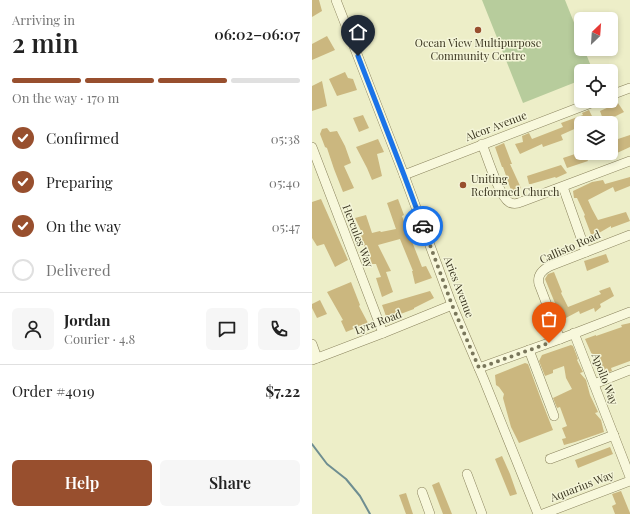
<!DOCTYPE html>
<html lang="en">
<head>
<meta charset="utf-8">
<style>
	body { margin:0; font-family:"Playfair Display",serif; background:#f6f6f6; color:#222; height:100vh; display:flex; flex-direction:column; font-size:15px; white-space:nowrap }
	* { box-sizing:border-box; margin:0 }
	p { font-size:13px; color:#767676 }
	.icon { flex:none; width:22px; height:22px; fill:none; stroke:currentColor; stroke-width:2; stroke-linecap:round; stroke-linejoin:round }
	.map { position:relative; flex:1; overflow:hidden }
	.drawer { display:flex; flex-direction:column; background:#fff; width:312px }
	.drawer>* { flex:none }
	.needle { width:26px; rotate:25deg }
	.fabs { position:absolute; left:262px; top:12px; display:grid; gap:8px }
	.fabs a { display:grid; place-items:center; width:44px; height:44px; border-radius:6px; background:#fff; box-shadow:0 2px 6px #0003; font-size:20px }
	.pin { position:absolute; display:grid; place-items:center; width:34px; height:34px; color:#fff; margin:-41px -17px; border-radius:50% 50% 50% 0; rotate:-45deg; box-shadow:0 0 4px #0007 }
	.pin .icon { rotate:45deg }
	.courier { position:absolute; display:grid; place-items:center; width:40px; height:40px; margin:-20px; border:3px solid #1a73e8; border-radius:50%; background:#fff; color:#222; box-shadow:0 1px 5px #0007 }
	.headline em { font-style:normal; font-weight:600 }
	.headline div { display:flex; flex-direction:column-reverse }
	.headline { display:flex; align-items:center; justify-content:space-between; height:68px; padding:0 12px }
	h1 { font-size:26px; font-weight:600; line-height:30px }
	.bar { display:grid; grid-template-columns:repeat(4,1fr); gap:6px 4px; align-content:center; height:48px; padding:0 12px }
	.bar i { height:5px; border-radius:3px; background:#e0e0e0 }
	.bar .selected { background:#984f2e }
	.bar p { grid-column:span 4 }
	.line { display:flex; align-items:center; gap:10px; padding:0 12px; border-top:1px solid #e0e0e0 }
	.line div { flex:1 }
	.round { display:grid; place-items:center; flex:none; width:42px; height:42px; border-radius:6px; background:#f6f6f6 }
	ol { padding:0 12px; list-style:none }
	li { display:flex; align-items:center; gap:12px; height:44px }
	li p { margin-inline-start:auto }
	li .icon { padding:4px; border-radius:50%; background:#984f2e; color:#fff; stroke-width:4 }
	li:last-child { color:#767676 }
	li i { width:22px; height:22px; border:2px solid #e0e0e0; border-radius:50% }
	.primary-button { display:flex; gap:8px; margin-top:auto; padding:8px 12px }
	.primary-button a { flex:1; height:46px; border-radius:6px; background:#984f2e; color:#fff; font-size:16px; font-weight:600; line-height:46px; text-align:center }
	.primary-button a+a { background:#f6f6f6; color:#222 }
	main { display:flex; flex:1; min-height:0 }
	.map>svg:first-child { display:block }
	.green { fill:#b7cc9c }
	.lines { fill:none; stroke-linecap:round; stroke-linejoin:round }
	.stream { stroke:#6f8e91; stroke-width:2 }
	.building { fill:#cbb77f }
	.minor-casing { stroke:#8a835d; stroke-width:10 }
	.minor { stroke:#f8f8dc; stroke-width:9 }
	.done { stroke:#79765b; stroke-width:4; stroke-dasharray:0 7.2 }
	.route { stroke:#1a73e8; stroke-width:5 }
	.poi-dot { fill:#984f2e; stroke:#f4f5d8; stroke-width:1.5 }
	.labels { text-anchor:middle; stroke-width:3; stroke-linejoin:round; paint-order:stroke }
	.poi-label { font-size:11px; fill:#3b3621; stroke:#f4f5d8 }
	.street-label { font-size:11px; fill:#3b3621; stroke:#f4f5d8 }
</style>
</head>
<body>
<main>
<section class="drawer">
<div class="headline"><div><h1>2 min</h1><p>Arriving in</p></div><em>06:02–06:07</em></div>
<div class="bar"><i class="selected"></i><i class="selected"></i><i class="selected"></i><i></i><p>On the way · 170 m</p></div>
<ol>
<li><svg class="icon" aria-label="check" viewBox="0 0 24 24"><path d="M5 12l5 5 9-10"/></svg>Confirmed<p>05:38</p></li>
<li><svg class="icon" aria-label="check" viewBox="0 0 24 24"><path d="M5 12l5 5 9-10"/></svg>Preparing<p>05:40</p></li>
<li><svg class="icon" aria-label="check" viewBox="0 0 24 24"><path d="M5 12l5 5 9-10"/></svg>On the way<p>05:47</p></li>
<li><i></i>Delivered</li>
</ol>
<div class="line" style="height:72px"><a class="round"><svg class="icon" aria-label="person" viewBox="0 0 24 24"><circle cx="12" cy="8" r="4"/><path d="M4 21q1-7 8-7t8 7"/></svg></a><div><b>Jordan</b><p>Courier · 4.8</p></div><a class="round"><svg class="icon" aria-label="chat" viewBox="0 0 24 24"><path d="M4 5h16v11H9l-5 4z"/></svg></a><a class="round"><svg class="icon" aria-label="phone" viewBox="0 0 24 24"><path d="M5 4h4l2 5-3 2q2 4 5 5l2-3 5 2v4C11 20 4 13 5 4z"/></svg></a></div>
<div class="line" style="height:52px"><div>Order #4019</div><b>$7.22</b></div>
<div class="primary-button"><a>Help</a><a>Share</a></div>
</section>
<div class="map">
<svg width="318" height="514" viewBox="0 0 318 514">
	<rect width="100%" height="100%" fill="#edeec8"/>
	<path class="green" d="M170 0H253L269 40V49H272L281 71H269V80L211 103Z"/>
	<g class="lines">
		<path class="stream" d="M0 444 15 464 34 479 48 496 58 514"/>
	</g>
	<g class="building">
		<path d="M0 0H7L10 11 0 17Z"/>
		<path d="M15 36 23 50 0 60V44Z"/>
		<path d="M33 72 36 78 41 79 45 90 25 96 17 79Z"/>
		<path d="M10 81 15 106 0 111V86Z"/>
		<path d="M306 103 312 112 292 122 288 111Z"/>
		<path d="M277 110 282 120 275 123H269V126L249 135 251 140 231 147 230 144 208 154 203 144 211 142 210 136 217 133 220 139 251 127 249 123 271 115 270 113Z"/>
		<path d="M51 115 57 128 47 132 41 118Z"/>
		<path d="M15 128 18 132 25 131 33 146 39 163 32 166 42 188 31 192 22 169 15 148 13 147 8 134 10 129Z"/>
		<path d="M318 135V147L305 153 300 141Z"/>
		<path d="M66 139 72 152 65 154 70 176 60 180 55 168 44 147Z"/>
		<path d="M192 143 200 164H198L209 188 200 193 191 167H190L183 147Z"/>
		<path d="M269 152V153H289L275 159 276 161 255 168 251 158Z"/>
		<path d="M249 165 255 173 244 178 243 177 219 184H217L215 176Z"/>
		<path d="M318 177V186L303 192 301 187 276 200 280 209 286 220 314 212 318 221 299 228V226L280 237 272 216 273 215 265 198H262L261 191 280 182 291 180 293 184Z"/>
		<path d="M9 199 36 260 23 267 12 244 5 246 0 238V202Z"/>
		<path d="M86 199 92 215 90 216 110 267 114 266 120 278 103 284 100 271H101L88 239 66 245 79 271 74 272 81 292 70 297 64 278 69 277 64 264H59L48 236 51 235 43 218 54 215 60 233 68 231 69 232 84 229 75 203Z"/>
		<path d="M294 254 297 262 275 271 272 261Z"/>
		<path d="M242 272 250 292 249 293 256 307 289 294 287 291 298 287 302 296 288 304 289 307 283 312 282 308 268 314 267 311 250 320 233 279 236 274Z"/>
		<path d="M39 282 48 305 47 306 56 323 34 332 29 321 31 320 15 292Z"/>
		<path d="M118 291 122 298 102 308V309L75 319 70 305Z"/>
		<path d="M8 300 15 314 5 318 0 308V304Z"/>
		<path d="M318 323V361L299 368 300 371 289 375 273 339 284 335V336L310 327 309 325Z"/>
		<path d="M259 345 261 346 266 359 265 360 271 372 268 373 274 380 278 395 286 412 283 413 289 420 292 432 263 442 252 445 250 439 254 438 250 428 255 426 248 407 245 408 241 398 260 389 254 378 252 366 241 370V373L233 376 227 361 230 355Z"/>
		<path d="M213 363 216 364 230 402 241 430 207 443 199 427 191 398 192 394 187 387 184 385 183 375Z"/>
		<path d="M298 447 301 454 266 468 263 460Z"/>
		<path d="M190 456 198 474 205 494 198 496 183 459Z"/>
		<path d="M127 482 140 514H131L120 485Z"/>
		<path d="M309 491 318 513V514H303L300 506 304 504 300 494Z"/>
		<path d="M94 493 101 514H94L87 495Z"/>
	</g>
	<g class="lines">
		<g class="minor-casing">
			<g id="minor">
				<path d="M24 0 92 175 140 305 172 380 226 514"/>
				<path d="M299 95 318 88"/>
				<path d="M170 144C175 156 187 196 197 202 200 204 205 204 209 202L318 161"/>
				<path d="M0 147 71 333"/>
				<path d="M92 175 284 101"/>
				<path d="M251 187 274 252"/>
				<path d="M262 333 318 477"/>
				<path d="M248 339 227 284C225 275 230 270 238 266L318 235"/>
				<path d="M0 344 5 358"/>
				<path d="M217 350 242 416"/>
				<path d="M0 360 71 333 140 305"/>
				<path d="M167 368 248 339 318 312"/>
				<path d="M282 384 318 370"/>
				<path d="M238 459 302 435"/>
				<path d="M155 474 170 514"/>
				<path d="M110 492 118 514"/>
				<path d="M231 514 318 481"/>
			</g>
		</g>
		<use href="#minor" class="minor"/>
	</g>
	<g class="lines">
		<path class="done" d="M111 226 140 305 167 368 237 343"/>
		<path class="route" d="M46 56 92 175 111 226"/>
	</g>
	<g class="poi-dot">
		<circle cx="166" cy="30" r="4"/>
		<circle cx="151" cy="185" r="4"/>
	</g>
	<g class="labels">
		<g class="poi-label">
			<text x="166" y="47">Ocean View Multipurpose<tspan x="166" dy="13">Community Centre</tspan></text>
			<text x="159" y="183" text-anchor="start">Uniting<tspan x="159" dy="13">Reformed Church</tspan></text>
		</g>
		<g class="street-label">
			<text transform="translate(184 126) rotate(-21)" y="4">Alcor Avenue</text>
			<text transform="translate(46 236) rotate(69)" y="4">Hercules Way</text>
			<text transform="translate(258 247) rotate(-24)" y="4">Callisto Road</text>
			<text transform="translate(147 287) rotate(69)" y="4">Aries Avenue</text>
			<text transform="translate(66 322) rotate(-21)" y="4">Lyra Road</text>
			<text transform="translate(293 379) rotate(69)" y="4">Apollo Way</text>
			<text transform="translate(270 486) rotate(-21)" y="4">Aquarius Way</text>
		</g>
	</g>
</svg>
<div class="fabs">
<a><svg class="needle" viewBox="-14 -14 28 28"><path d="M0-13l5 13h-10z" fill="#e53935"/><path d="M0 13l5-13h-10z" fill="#767676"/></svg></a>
<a><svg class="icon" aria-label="locate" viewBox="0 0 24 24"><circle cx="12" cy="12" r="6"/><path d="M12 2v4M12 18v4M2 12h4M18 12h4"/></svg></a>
<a><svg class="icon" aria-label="layers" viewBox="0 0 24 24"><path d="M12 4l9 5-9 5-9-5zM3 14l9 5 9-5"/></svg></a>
</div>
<div class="pin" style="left:237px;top:343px;background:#ea580c"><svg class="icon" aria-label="bag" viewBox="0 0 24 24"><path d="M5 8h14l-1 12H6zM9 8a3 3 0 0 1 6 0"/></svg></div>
<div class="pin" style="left:46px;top:56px;background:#1f2937"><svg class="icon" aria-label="home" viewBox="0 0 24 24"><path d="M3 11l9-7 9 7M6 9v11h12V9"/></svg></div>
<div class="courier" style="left:111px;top:226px"><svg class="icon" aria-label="car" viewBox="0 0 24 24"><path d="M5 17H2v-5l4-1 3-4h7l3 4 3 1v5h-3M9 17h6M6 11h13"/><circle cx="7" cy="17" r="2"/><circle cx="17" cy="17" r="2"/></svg></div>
</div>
</main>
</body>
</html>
